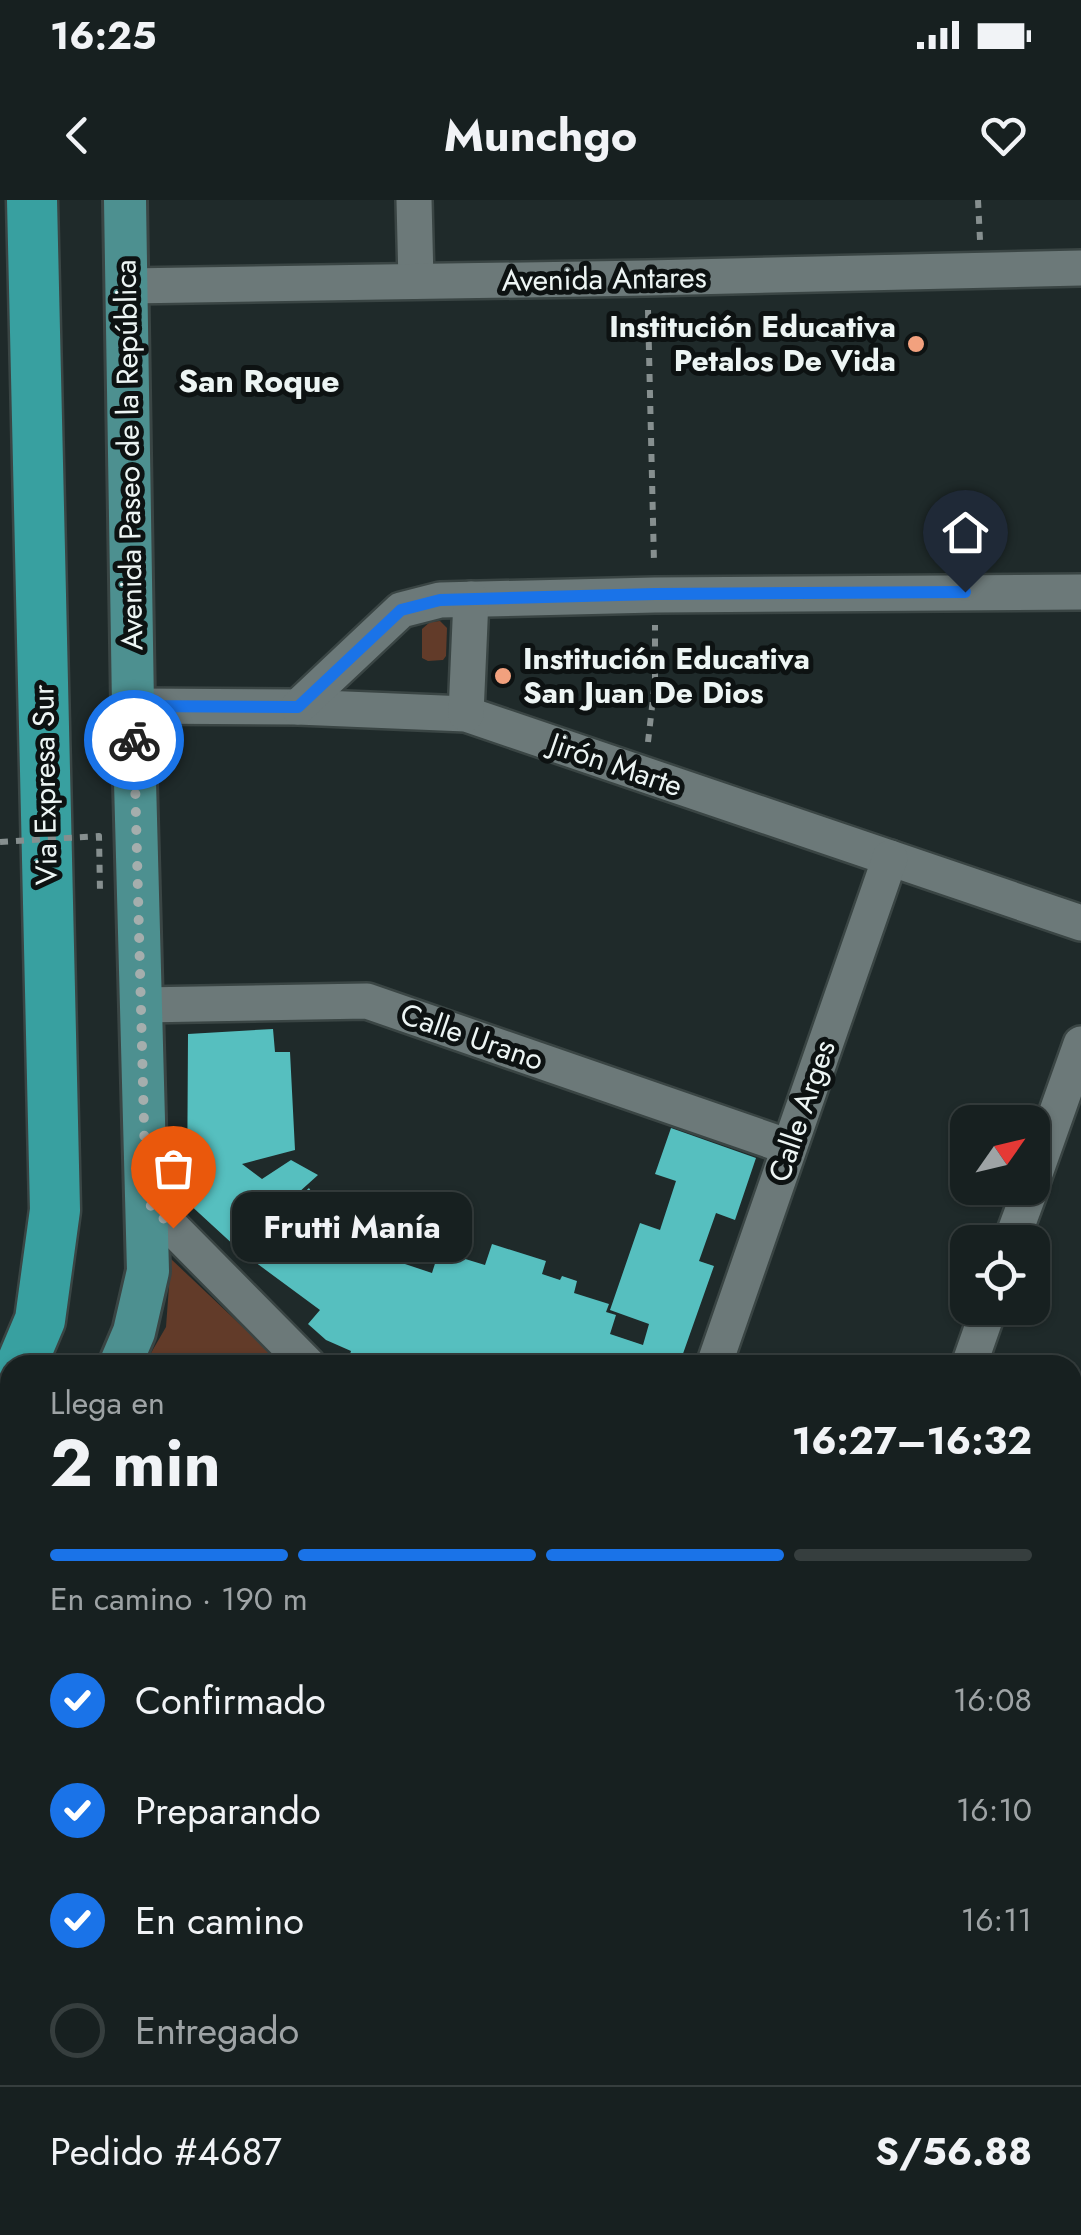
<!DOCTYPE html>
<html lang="es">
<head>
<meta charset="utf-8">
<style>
	body { margin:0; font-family:Jost,sans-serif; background:#202829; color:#f1f3f6; height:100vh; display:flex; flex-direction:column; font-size:38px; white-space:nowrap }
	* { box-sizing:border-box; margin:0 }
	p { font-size:32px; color:#9ea3a5 }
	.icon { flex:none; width:55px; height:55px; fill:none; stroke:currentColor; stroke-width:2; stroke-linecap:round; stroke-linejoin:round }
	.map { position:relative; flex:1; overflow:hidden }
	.sheet { position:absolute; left:0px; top:1155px; width:1082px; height:880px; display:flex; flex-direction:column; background:#172020; border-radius:30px 30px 0 0; box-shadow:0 2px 8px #0004,0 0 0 2px #363e3e }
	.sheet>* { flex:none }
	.needle { width:65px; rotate:56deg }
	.fabs { position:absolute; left:950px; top:905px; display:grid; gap:20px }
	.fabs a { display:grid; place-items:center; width:100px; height:100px; border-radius:20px; background:#172020; box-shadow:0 2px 8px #0004,0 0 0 2px #363e3e; font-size:50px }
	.pin { position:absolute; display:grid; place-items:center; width:85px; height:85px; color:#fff; margin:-102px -42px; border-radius:50% 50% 50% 0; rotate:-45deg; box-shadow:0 0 10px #0007 }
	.pin .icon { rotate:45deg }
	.courier { position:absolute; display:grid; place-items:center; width:100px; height:100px; margin:-50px; border:8px solid #1a73e8; border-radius:50%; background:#fff; color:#222; box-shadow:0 2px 12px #0007 }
	.bubble { position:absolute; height:70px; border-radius:20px; background:#172020; box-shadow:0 2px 8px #0004,0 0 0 2px #363e3e; font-size:32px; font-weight:700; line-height:70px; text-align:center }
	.summary em { font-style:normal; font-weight:700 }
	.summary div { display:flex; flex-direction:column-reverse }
	.summary { display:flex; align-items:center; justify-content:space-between; height:170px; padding:0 50px }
	h1 { font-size:65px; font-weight:700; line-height:75px }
	.bar { display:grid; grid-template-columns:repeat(4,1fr); gap:15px 10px; align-content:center; height:120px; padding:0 50px }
	.bar i { height:12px; border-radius:8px; background:#363e3e }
	.bar .active { background:#1a73e8 }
	.bar p { grid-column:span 4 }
	.line { display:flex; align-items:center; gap:25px; padding:0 50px; border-top:2px solid #363e3e }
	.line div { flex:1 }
	ol { padding:0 50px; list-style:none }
	li { display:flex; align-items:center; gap:30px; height:110px }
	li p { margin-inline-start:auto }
	li .icon { padding:10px; border-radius:50%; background:#1a73e8; color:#fff; stroke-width:4 }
	li:last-child { color:#9ea3a5 }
	li i { width:55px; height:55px; border:5px solid #363e3e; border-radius:50% }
	.status { display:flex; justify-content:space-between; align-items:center; height:70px; padding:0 50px; background:#172020; direction:ltr }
	.status svg { height:28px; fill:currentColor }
	header { display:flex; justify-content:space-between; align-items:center; height:130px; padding:0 50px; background:#172020; font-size:45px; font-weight:700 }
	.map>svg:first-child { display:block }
	.built { fill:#223636 }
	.green { fill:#623b29 }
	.building { fill:#56bfbf }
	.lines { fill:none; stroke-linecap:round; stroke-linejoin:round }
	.minor-casing { stroke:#3a4544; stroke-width:40 }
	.major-casing { stroke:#3a4544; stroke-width:48 }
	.highway-casing { stroke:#3a4544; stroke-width:55 }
	.path { stroke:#868f8f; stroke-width:6; stroke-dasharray:8 8; stroke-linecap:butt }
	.minor { stroke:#6c7979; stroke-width:35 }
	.major { stroke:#4d9090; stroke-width:42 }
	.highway { stroke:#38a0a0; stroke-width:50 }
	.path-bridge { stroke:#868f8f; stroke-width:6; stroke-dasharray:8 8; stroke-linecap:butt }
	.done { stroke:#a5aead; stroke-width:10; stroke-dasharray:0 18 }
	.route { stroke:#1a73e8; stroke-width:12 }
	.poi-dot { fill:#f2a17e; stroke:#0d1212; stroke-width:4 }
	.labels { text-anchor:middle; stroke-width:10; stroke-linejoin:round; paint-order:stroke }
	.street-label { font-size:30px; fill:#edf5f4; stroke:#0d1212 }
	.poi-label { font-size:30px; font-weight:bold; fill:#edf5f4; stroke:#0d1212; text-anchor:end }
	.neighbourhood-label { font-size:32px; font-weight:bold; fill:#edf5f4; stroke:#0d1212 }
</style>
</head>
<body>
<div class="status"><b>16:25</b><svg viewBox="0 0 49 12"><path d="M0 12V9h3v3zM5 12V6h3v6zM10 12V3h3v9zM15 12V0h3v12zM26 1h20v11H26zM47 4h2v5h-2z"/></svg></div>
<header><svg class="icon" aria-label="back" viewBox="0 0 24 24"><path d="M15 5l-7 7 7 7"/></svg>Munchgo<svg class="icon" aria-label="heart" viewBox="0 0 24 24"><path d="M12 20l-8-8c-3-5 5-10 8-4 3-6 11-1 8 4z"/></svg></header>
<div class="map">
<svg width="1081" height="2035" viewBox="0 0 1081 2035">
	<rect width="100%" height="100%" fill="#1f2a2a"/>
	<path class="built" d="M36 2025H333L334 2035H37Z"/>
	<g class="green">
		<path d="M440 421 447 428 446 456 443 460 428 461 422 458V429L430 422Z"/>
		<path d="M171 1059 283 1165H144L166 1127Z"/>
	</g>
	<g class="building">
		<path d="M273 829 275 852H290L295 950 242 964 262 979 291 960 318 975 237 1048 187 1002 188 834Z"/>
		<path d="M671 928 756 958 735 1020 716 1013 699 1061 714 1066 679 1165H350L347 1164 351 1151 326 1140 308 1124 320 1110 240 1051 309 988 319 1004 317 1006 328 1020 336 1014 355 1039 383 1051 381 1056 432 1073 439 1051 485 1065 492 1044 546 1061 542 1074 560 1080 562 1076 577 1081 574 1093 609 1104 606 1112 616 1115 610 1134 643 1145 649 1124 610 1110 640 1023 660 1030 676 981 655 974Z"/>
		<path d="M742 1154 771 1165H738Z"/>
		<path d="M10 1436V1513L0 1524V1447Z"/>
		<path d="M1072 1499 1081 1502V1640L1072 1637Z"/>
		<path d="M10 1599V1676L0 1652V1603Z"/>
		<path d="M259 2025H319L320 2035H261Z"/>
	</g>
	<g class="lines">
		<g class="minor-casing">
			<g id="minor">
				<path d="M414 0 416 81"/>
				<path d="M127 86 647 78 1081 68"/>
				<path d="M133 506 298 507 466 514 1081 723"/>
				<path d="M298 507 401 410 440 400 655 395 1081 392"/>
				<path d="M466 514 471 399"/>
				<path d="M142 805 367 801 789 947"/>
				<path d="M1032 982 1081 844"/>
				<path d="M146 1001 308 1165"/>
				<path d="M1011 1042 1031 988"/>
				<path d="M714 1165 890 658"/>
				<path d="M969 1165 989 1108"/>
				<path d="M1072 1447 1081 1450"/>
				<path d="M0 1759 10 1756"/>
				<path d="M1072 1768 1081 1771"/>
				<path d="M1072 2007 1081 2010"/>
				<path d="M358 2025 359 2035"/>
				<path d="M417 2025 445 2035"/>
			</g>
		</g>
		<g class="major-casing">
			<g id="major">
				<path d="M120 1165 134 1132 148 1071 133 506 125 0"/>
				<path d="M0 1361 10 1347"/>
			</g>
		</g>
		<g class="highway-casing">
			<g id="highway">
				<path d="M21 1165 40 1120 55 1010 32 0"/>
				<path d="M0 1213 10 1190"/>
			</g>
		</g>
		<g class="path">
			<path d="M978 0 980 40"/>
			<path d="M648 110 654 363"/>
			<path d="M648 542 655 481V425"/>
			<path d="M0 1547 8 1540 10 1544"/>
		</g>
		<use href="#minor" class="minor"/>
		<use href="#major" class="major"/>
		<use href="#highway" class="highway"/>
		<path class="path-bridge" d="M0 642 99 636 100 691"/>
	</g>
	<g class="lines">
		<path class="done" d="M134 540 146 1001 173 1028"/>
		<path class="route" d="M134 540 133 506 298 507 401 410 440 400 655 394 965 392"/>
	</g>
	<g class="poi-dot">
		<circle cx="916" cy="144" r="10"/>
		<circle cx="503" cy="476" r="10"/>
	</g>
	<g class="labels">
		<g class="street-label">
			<text transform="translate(604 79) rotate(-1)" y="10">Avenida Antares</text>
			<text transform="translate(129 255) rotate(-91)" y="10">Avenida Paseo de la República</text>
			<text transform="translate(616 565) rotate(19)" y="10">Jirón Marte</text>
			<text transform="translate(45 585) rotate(-91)" y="10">Via Expresa Sur</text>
			<text transform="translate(472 837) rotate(19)" y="10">Calle Urano</text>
			<text transform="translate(802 911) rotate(-71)" y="10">Calle Arges</text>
		</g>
		<g class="poi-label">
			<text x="896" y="137">Institución Educativa<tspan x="896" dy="34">Petalos De Vida</tspan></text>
			<text x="523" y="469" text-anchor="start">Institución Educativa<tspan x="523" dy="34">San Juan De Dios</tspan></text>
		</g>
		<g class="neighbourhood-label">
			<text x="259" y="192">San Roque</text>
		</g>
	</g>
</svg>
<div class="fabs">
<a><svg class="needle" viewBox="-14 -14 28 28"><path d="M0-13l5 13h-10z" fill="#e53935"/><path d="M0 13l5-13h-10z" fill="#9ea3a5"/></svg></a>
<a><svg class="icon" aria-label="locate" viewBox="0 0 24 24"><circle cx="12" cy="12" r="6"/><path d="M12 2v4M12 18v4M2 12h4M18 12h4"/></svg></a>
</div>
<div class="pin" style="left:173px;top:1028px;background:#ea580c"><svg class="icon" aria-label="bag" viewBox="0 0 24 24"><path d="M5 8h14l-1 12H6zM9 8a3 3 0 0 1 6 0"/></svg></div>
<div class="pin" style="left:965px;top:392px;background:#1f2937"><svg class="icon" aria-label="home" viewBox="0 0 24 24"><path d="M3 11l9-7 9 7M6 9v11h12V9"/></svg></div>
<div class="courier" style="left:134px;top:540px"><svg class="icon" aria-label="bike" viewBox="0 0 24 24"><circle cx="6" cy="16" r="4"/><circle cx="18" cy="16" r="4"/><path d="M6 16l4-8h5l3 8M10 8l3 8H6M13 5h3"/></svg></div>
<div class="bubble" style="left:232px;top:992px;width:240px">Frutti Manía</div>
<section class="sheet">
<div class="summary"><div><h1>2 min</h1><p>Llega en</p></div><em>16:27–16:32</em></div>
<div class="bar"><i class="active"></i><i class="active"></i><i class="active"></i><i></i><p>En camino · 190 m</p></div>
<ol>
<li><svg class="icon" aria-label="check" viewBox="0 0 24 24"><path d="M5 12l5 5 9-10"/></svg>Confirmado<p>16:08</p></li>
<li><svg class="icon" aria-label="check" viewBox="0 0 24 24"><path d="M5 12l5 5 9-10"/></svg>Preparando<p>16:10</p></li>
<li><svg class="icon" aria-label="check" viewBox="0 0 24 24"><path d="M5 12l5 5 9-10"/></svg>En camino<p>16:11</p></li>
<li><i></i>Entregado</li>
</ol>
<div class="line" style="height:130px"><div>Pedido #4687</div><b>S/56.88</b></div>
</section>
</div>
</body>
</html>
